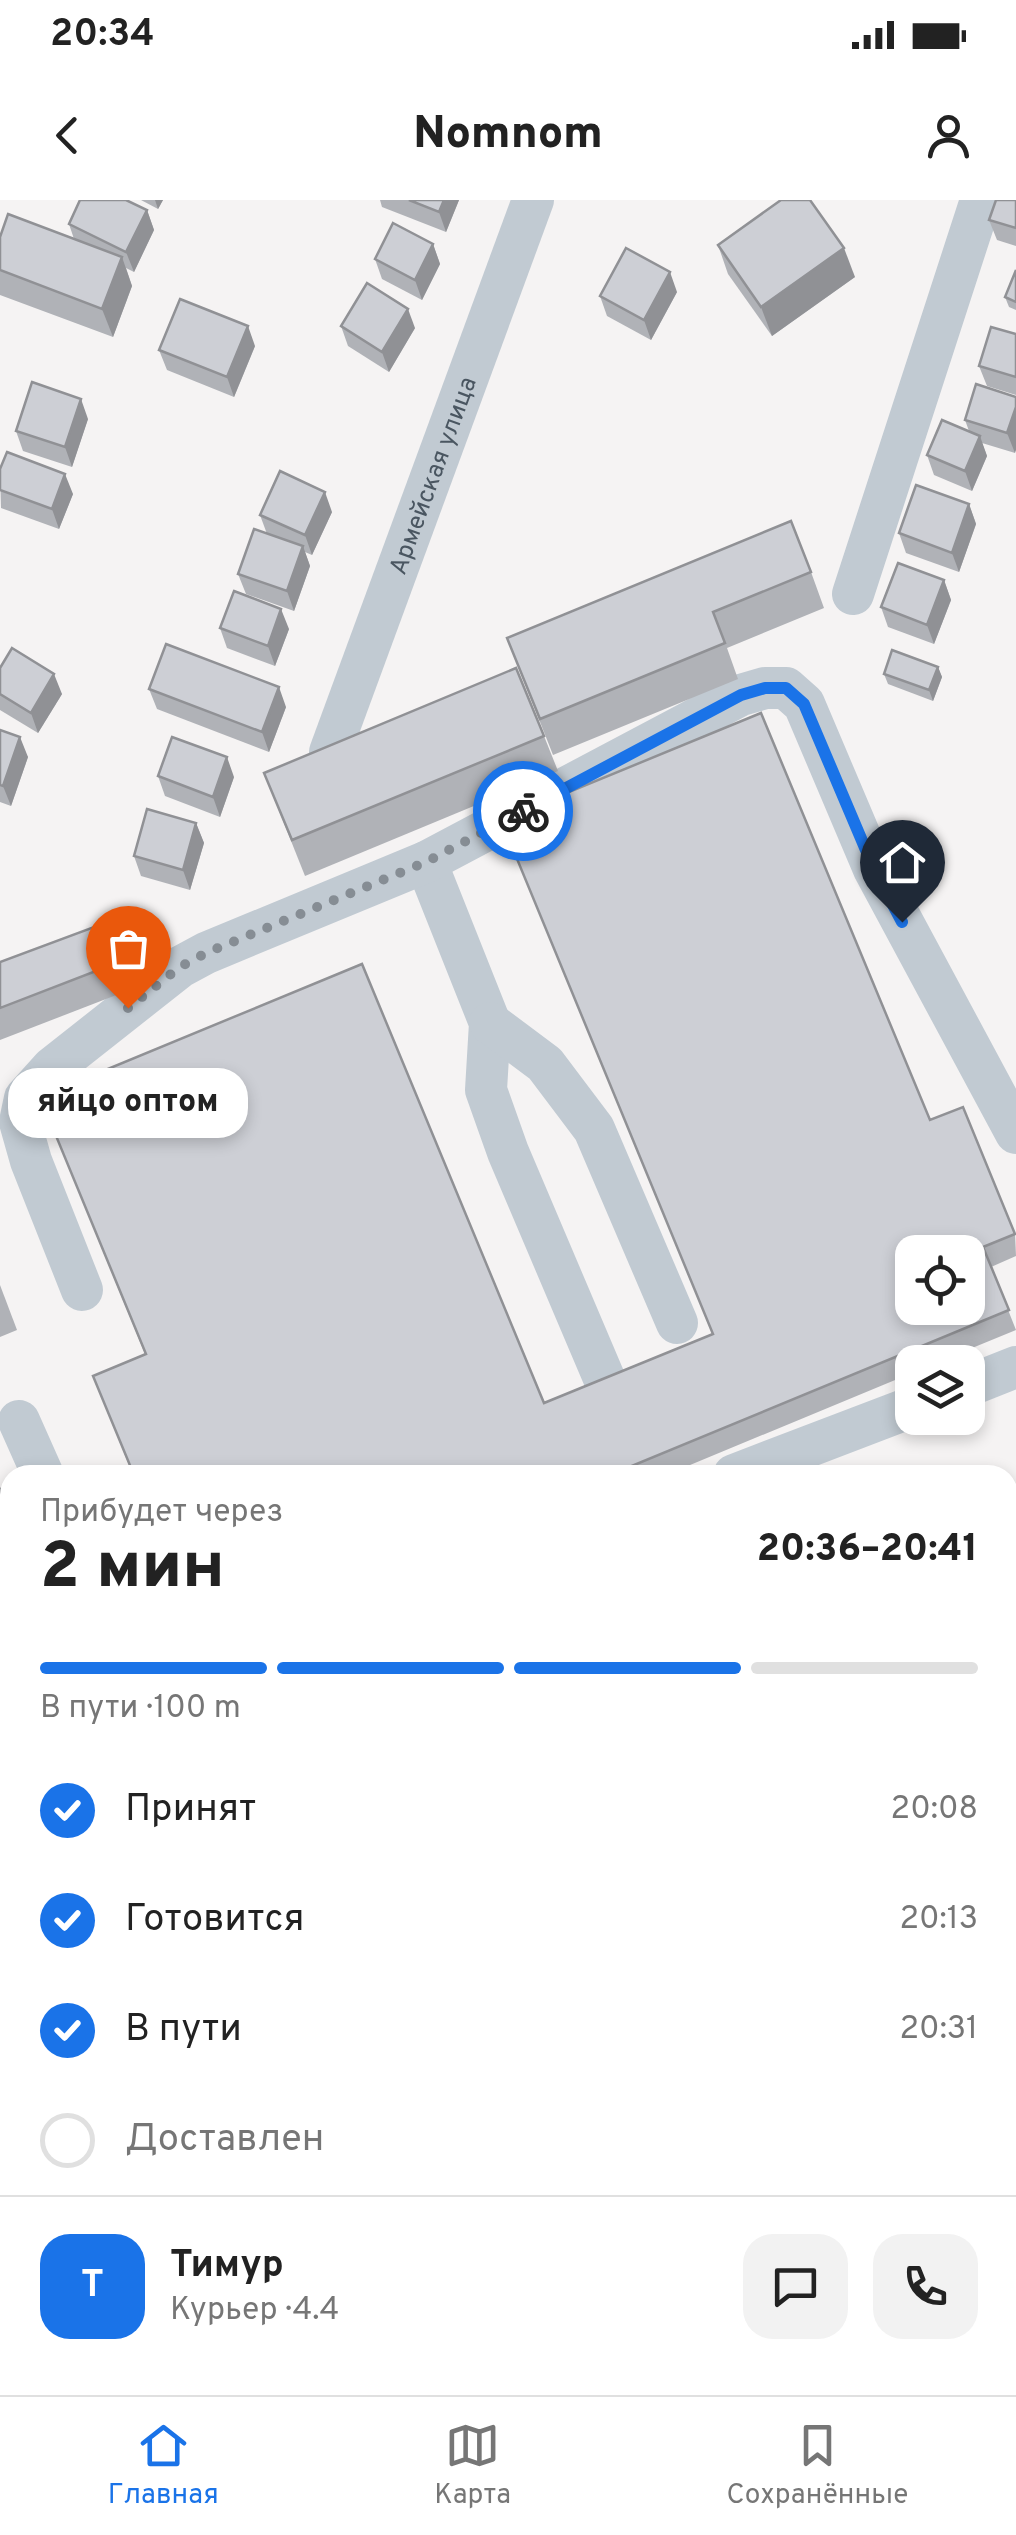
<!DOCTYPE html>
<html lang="ru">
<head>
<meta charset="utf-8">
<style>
	body { margin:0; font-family:Overpass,sans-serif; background:#f2f2f2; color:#222; height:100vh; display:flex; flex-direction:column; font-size:38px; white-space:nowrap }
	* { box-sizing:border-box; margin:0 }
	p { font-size:32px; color:#767676 }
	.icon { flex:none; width:55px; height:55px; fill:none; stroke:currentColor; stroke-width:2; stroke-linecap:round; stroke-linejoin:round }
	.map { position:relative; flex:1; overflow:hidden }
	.drawer { position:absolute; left:0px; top:1265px; width:1018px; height:930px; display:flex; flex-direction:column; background:#fff; border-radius:30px 30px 0 0; box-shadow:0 5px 15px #0003 }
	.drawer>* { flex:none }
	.buttons { position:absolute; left:895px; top:1035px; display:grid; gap:20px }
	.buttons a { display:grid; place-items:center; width:90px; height:90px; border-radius:20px; background:#fff; box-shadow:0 5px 15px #0003; font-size:50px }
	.pin { position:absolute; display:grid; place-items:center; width:85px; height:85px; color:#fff; margin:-102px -42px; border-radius:50% 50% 50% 0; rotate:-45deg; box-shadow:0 0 10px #0007 }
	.pin .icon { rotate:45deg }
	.courier { position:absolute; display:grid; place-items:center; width:100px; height:100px; margin:-50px; border:8px solid #1a73e8; border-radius:50%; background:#fff; color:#222; box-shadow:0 2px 12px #0007 }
	.bubble { position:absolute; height:70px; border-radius:30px; background:#fff; box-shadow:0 5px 15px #0003; font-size:32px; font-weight:800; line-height:70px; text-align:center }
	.summary em { font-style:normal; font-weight:800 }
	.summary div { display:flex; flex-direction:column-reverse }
	.summary { display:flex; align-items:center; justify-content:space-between; height:170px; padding:0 40px }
	h1 { font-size:65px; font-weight:800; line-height:75px }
	.bar { display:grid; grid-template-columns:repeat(4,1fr); gap:15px 10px; align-content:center; height:120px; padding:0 40px }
	.bar i { height:12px; border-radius:8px; background:#e0e0e0 }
	.bar .active { background:#1a73e8 }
	.bar p { grid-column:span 4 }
	.line { display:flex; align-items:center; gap:25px; padding:0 40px; border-top:2px solid #e0e0e0 }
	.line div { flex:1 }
	.round { display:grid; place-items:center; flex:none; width:105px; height:105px; border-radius:30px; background:#f2f2f2 }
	ol { padding:0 40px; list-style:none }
	li { display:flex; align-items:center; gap:30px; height:110px }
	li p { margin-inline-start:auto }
	li .icon { padding:10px; border-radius:50%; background:#1a73e8; color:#fff; stroke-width:4 }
	li:last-child { color:#767676 }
	li i { width:55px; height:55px; border:5px solid #e0e0e0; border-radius:50% }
	.status { display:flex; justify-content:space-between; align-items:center; height:70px; padding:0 50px; background:#fff; direction:ltr }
	.status svg { height:28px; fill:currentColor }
	header { display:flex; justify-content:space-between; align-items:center; height:130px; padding:0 40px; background:#fff; font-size:45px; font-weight:800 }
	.menu { display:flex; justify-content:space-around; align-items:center; height:140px; border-top:2px solid #e0e0e0; background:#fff; font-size:28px; color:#767676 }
	.menu a { display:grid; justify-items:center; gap:5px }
	.menu .active { color:#1a73e8 }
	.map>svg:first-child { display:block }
	.green { fill:#c3f1d5 }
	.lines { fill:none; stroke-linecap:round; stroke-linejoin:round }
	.minor { stroke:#c1cad2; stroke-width:42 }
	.major { stroke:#b3c2d1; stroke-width:52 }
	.wall { fill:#b0b2b7 }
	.shaded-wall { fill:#909195 }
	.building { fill:#cdcfd5; stroke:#909195; stroke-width:2.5; fill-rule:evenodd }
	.done { stroke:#868d94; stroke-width:10; stroke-dasharray:0 18 }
	.route { stroke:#1a73e8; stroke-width:12 }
	.labels { text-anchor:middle; stroke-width:10; stroke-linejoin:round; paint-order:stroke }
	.street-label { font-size:25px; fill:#4a5661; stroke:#fff }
</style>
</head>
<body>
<div class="status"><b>20:34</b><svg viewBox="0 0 49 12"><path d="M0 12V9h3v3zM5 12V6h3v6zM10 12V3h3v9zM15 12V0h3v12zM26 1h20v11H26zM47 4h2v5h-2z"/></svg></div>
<header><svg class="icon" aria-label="back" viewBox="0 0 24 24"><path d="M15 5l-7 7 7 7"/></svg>Nomnom<svg class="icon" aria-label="person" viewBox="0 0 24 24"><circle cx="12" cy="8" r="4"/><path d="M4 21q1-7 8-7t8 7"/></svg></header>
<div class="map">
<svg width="1016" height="2195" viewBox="0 0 1016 2195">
	<rect width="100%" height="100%" fill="#f5f3f3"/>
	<g class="green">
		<path d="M1008 1909H1016V2117L1008 2121Z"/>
		<path d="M10 1910V2135L0 2139V1915Z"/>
		<path d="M92 2185H182L159 2195H68Z"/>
		<path d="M363 2185H854L830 2195H340Z"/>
	</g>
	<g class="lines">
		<g class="minor">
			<path d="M853 394 981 0"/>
			<path id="s1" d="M330 552 533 0"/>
			<path d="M426 662 490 823 486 890 508 952 604 1178"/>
			<path d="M490 823 545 864 594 929 677 1123"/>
			<path d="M82 1090 31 961 20 922 25 898 52 868 180 767 206 753 426 662 741 495 765 488H786L804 504 874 669 1016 933"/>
			<path d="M968 1186 1016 1167"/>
			<path d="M19 1221 43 1275"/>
			<path d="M734 1275 912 1207"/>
			<path d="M1008 1453 1016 1450"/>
			<path d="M0 1865 10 1861"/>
			<path d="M1008 2169 1016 2166"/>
			<path d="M947 2195 971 2185"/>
		</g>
		<g class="major">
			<path d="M1008 1581 1016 1587"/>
			<path d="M1008 1765 1016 1761"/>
			<path d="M1008 1863 1016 1859"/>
			<path d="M0 2180 10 2176"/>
			<path d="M198 2195 222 2185"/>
		</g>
	</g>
	<g class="wall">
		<path d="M141 0H163L158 9Z"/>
		<path d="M380 0H459L446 32 382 7Z"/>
		<path d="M1016 0V46L997 40 989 20Z"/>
		<path d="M147 10 154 30 134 72 126 68 132 86 113 137 0 95V37L74 39 69 24Z"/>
		<path d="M433 44 440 64 422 100 382 79 375 59Z"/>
		<path d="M718 45 855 77 772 136 728 74Z"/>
		<path d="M1016 70V110L1009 107 1005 97Z"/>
		<path d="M677 92 651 140 607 116 600 96Z"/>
		<path d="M341 126 415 128 389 172 348 146Z"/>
		<path d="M1016 134V195L987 186 979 166Z"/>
		<path d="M255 146 234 197 167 170 159 150Z"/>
		<path d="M1016 197 1015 253 982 243 987 256 972 291 934 275 927 255 969 231 965 220Z"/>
		<path d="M88 219 72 267 23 251 16 231Z"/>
		<path d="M0 269 73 294 59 329 1 308Z"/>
		<path d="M969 304 976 324 959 372 906 353 899 333Z"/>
		<path d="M332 312 312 355 305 352 310 366 294 411 246 394 238 374 267 334 260 315Z"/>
		<path d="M811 372 824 408 727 448 738 479 553 555 507 438Z"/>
		<path d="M944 380 951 400 934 444 888 427 881 407Z"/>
		<path d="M220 428 289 429 275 466 227 448Z"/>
		<path d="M938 467 942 477 933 501 888 484 884 474Z"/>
		<path d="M0 468 62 494 38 533 0 510Z"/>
		<path d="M149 489 286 507 269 552 157 509Z"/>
		<path d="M0 530 28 557 11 606 0 602Z"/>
		<path d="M544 536 558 571 305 676 264 573Z"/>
		<path d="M158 576 234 577 220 617 165 596Z"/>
		<path d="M501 620 930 920 1015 1034 1016 1056 991 1067 1016 1130 938 1162H912V1173L666 1275H133L93 1176 145 1154 40 897 544 1203 713 1134Z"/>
		<path d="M196 623 204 643 190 690 141 676 134 656Z"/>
		<path d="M94 727 119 794 0 840V762Z"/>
		<path d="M0 1085 17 1130 0 1137Z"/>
		<path d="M0 1288 10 1313V1511L1 1514Z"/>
	</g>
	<g class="shaded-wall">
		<path d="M155 0H163L158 9Z"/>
		<path d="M444 0H459L446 32 439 12Z"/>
		<path d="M147 10 154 30 134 72 126 52Z"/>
		<path d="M433 44 440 64 422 100 415 80Z"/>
		<path d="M844 48 855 77 772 136 761 107Z"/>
		<path d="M122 57 132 86 113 137 102 109Z"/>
		<path d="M670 72 677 92 651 140 644 120Z"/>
		<path d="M408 109 415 128 389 172 382 152Z"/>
		<path d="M248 126 255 146 234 197 227 177Z"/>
		<path d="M81 199 88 219 72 267 65 247Z"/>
		<path d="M1016 207V250L1015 253 1007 233Z"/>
		<path d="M980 236 987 256 972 291 965 271Z"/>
		<path d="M65 274 73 294 59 329 52 309Z"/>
		<path d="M325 292 332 312 312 355 305 335Z"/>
		<path d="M969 304 976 324 959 372 952 353Z"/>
		<path d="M303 346 310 366 294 411 287 391Z"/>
		<path d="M944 380 951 400 934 444 927 425Z"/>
		<path d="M281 409 289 429 275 466 268 446Z"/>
		<path d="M938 467 942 477 933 501 929 490Z"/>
		<path d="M54 474 62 494 38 533 31 513Z"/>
		<path d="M279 487 286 507 269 552 262 532Z"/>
		<path d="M20 537 28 557 11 606 3 586Z"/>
		<path d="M227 557 234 577 220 617 213 597Z"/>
		<path d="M196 623 204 643 190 690 183 670Z"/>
	</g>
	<g class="building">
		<path d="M80 0H126L147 10 126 52 69 24Z"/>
		<path d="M409 0H444L439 12Z"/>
		<path d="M781 0H810L844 48 761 107 718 45Z"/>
		<path d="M996 0H1016V28L989 20Z"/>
		<path d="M8 14 122 57 102 109 0 70V37Z"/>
		<path d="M393 23 433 44 415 80 375 59Z"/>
		<path d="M626 48 670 72 644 120 600 96Z"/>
		<path d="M1016 70V102L1005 97Z"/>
		<path d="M367 83 408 109 382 152 341 126Z"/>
		<path d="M180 99 248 126 227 177 159 150Z"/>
		<path d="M991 127 1016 134V177L979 166Z"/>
		<path d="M32 182 81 199 65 247 16 231Z"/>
		<path d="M976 184 1016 197V207L1007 233 965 220Z"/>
		<path d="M942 220 980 236 965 271 927 255Z"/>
		<path d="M7 252 65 274 52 309 0 290V269Z"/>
		<path d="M280 271 325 292 305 335 260 315Z"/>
		<path d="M916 285 969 304 952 353 899 333Z"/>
		<path d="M791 321 811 372 713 412 725 443 540 519 507 438Z"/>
		<path d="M254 329 303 346 287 391 238 374Z"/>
		<path d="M898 363 944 380 927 425 881 407Z"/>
		<path d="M234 391 281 409 268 446 220 428Z"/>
		<path d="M166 444 279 487 262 532 149 489Z"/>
		<path d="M12 448 54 474 31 513 0 494V468Z"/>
		<path d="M892 450 938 467 929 490 884 474Z"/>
		<path d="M516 468 544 536 292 640 264 573Z"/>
		<path d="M761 513 930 920 963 907 1015 1034 983 1047 1009 1110 610 1275H134L93 1176 146 1154 40 897 362 764 544 1203 713 1134 501 620ZM912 1052H968V1108H912Z"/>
		<path d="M0 530 20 537 3 586 0 585Z"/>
		<path d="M172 537 227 557 213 597 158 576Z"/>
		<path d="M147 609 196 623 183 670 134 656Z"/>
		<path d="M94 727 109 766 0 808V762Z"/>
		<path d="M0 1288 10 1313V1469L0 1473Z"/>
	</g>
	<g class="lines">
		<path class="done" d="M128 808 180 767 206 753 426 662 523 611"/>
		<path class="route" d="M523 611 741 495 765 488H786L804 504 874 669 902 722"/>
	</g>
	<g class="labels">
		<g class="street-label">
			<text dy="9" stroke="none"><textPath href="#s1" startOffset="295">Армейская улица</textPath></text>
		</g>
	</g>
</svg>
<div class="buttons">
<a><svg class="icon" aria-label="locate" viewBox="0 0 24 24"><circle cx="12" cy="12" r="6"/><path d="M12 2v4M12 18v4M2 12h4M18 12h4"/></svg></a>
<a><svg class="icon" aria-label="layers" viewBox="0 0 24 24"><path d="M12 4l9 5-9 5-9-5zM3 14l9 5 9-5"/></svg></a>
</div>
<div class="pin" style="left:128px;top:808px;background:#ea580c"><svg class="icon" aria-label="bag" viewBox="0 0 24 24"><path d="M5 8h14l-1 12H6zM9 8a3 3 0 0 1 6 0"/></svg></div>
<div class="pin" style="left:902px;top:722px;background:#1f2937"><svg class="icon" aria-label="home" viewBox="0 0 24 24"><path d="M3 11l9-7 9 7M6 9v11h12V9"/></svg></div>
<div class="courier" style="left:523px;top:611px"><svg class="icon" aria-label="bike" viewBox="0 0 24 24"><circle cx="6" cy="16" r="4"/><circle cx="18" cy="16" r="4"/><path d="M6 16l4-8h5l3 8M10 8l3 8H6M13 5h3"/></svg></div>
<div class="bubble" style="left:8px;top:868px;width:240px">яйцо оптом</div>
<section class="drawer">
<div class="summary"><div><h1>2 мин</h1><p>Прибудет через</p></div><em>20:36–20:41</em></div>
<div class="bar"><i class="active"></i><i class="active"></i><i class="active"></i><i></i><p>В пути · 100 m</p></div>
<ol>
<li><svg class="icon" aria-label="check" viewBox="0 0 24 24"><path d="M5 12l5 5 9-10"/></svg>Принят<p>20:08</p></li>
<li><svg class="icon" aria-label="check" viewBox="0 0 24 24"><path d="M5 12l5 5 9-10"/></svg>Готовится<p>20:13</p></li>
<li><svg class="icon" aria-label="check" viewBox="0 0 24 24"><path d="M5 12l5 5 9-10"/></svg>В пути<p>20:31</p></li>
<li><i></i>Доставлен</li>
</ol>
<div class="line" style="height:180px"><b class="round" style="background:#1a73e8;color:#fff">Т</b><div><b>Тимур</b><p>Курьер · 4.4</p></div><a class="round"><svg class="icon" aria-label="chat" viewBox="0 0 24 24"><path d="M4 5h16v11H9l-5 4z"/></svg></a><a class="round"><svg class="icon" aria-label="phone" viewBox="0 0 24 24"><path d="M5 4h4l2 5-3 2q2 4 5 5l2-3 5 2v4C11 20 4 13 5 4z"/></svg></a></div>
</section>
</div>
<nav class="menu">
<a class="active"><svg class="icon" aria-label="home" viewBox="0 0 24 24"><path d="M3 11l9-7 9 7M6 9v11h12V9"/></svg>Главная</a>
<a><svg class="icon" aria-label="map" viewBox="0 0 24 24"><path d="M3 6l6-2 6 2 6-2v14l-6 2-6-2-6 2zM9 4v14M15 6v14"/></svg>Карта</a>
<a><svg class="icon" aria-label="saved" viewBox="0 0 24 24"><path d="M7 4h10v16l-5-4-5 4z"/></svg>Сохранённые</a>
</nav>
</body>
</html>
